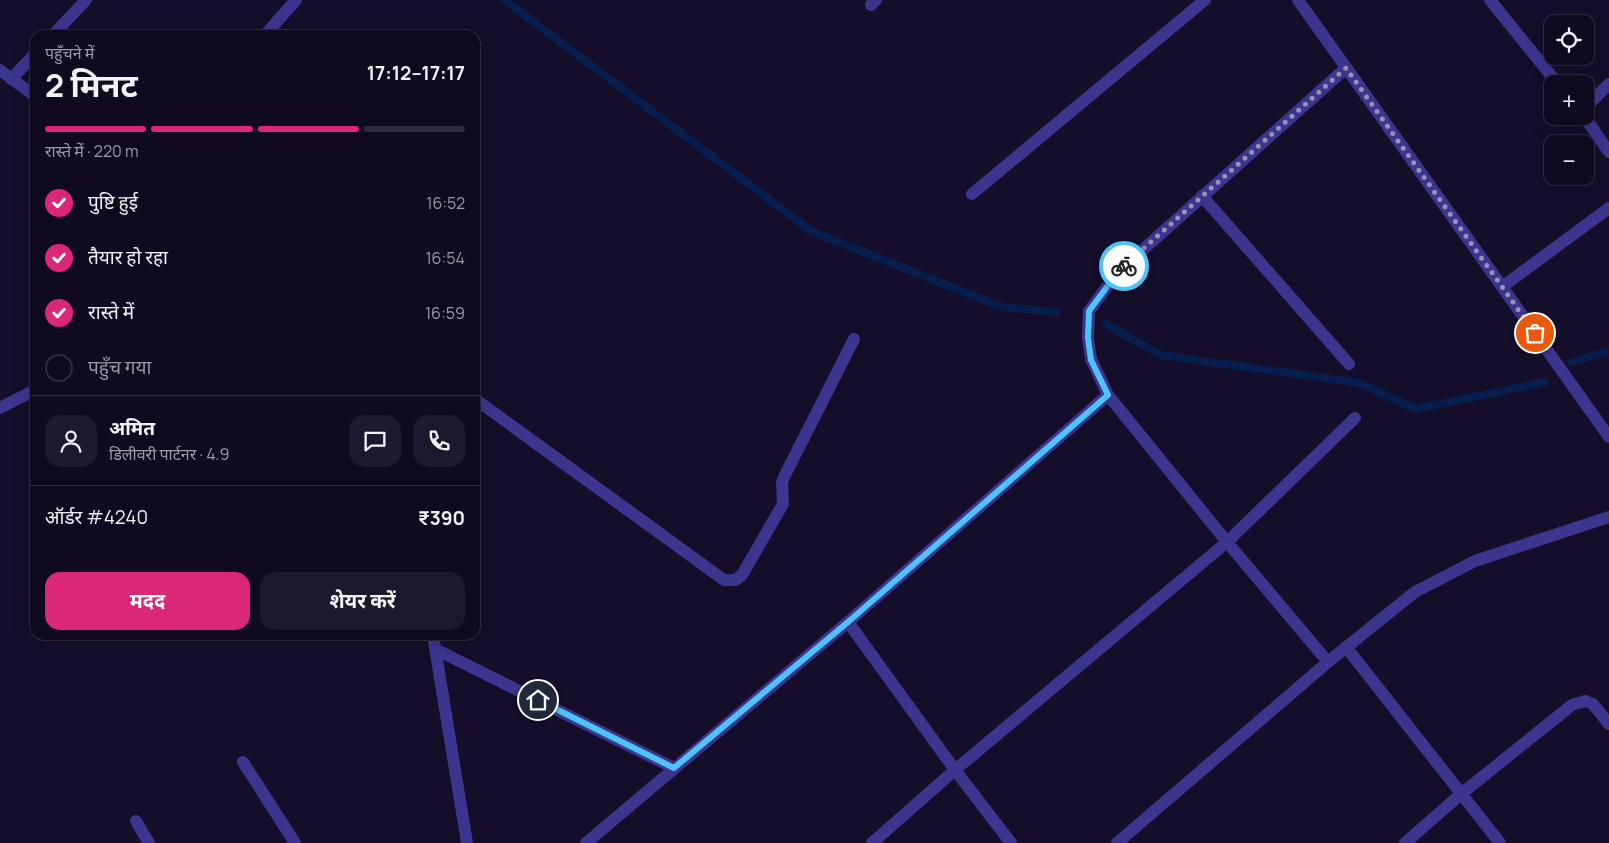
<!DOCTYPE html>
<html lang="hi">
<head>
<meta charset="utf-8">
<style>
	body { margin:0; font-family:Manrope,"Noto Sans Devanagari",sans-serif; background:#1d182d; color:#f1f3f6; height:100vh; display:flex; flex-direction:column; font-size:19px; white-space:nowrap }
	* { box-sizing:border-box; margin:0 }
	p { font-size:16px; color:#9b9aa5 }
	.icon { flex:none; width:28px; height:28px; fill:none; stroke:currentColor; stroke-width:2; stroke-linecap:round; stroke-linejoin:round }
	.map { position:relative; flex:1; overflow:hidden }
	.details { position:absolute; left:30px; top:30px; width:450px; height:610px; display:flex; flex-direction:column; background:#0f0a20; border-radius:15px; box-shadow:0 5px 20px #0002,0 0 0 1px #2f2b3e }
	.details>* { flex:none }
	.buttons { position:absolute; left:1544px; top:15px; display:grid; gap:10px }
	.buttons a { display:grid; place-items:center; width:50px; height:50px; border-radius:10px; background:#0f0a20; box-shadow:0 5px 20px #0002,0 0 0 1px #2f2b3e; font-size:25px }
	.pin { position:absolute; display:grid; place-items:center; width:42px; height:42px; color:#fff; margin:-21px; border:2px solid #fff; border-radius:50%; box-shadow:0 1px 5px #0007 }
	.courier { position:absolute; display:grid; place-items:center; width:50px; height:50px; margin:-25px; border:4px solid #4fc3f7; border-radius:50%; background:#fff; color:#222; box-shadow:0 1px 6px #0007 }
	.overview em { font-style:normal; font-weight:700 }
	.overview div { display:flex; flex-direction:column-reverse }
	.overview { display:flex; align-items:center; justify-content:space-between; height:85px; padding:0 15px }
	h1 { font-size:32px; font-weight:700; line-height:38px }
	.bar { display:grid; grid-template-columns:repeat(4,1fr); gap:8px 5px; align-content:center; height:60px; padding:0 15px }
	.bar i { height:6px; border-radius:4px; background:#2f2b3e }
	.bar .active { background:#db2777 }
	.bar p { grid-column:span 4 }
	.line { display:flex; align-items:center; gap:12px; padding:0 15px; border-top:1px solid #2f2b3e }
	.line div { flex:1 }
	.round { display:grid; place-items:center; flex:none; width:52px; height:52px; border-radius:15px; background:#1d182d }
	ol { padding:0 15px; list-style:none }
	li { display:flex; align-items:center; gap:15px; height:55px }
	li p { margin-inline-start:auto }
	li .icon { padding:5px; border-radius:50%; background:#db2777; color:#fff; stroke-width:4 }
	li:last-child { color:#9b9aa5 }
	li i { width:28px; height:28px; border:2px solid #2f2b3e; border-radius:50% }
	.cta { display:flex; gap:10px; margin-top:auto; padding:10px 15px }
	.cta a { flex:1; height:58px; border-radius:15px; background:#db2777; color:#fff; font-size:20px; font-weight:700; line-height:58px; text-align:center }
	.cta a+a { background:#1d182d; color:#f1f3f6 }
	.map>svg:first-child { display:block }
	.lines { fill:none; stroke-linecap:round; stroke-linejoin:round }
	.stream { stroke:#061d4d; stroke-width:8 }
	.minor { stroke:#3c358e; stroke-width:12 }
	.done { stroke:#9791b5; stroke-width:5; stroke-dasharray:0 9 }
	.route { stroke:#4fc3f7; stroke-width:6 }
</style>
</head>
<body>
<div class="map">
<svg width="1609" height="843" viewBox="0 0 1609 843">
	<rect width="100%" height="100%" fill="#140e2b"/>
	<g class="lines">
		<g class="stream">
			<path d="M505 0 811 231 1002 307 1057 312"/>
			<path d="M1106 324 1161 355 1359 383 1416 409 1545 382"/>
			<path d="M1572 362 1609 351"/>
		</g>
		<g class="minor">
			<path d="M1298 0 1609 437"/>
			<path d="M1490 0 1558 84"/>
			<path d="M871 5 876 0"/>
			<path d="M53 35 86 0"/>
			<path d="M265 35 296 0"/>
			<path d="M0 70 35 96"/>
			<path d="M11 79 35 54"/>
			<path d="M1585 108 1609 84"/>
			<path d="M1584 116 1609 152"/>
			<path d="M972 194 1205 0"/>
			<path d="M1202 196 1349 364"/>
			<path d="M1502 287 1609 208"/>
			<path d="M475 399 724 580H735L742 575 783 504 782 482 785 475 854 339"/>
			<path d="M0 408 35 390"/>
			<path d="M848 622 955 770 1011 843"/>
			<path d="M433 635 467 843"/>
			<path d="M1346 647 1500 843"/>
			<path d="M435 649 674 768"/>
			<path d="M1328 662 1227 542 1108 395 1091 359 1088 338 1089 311 1118 272 1346 68"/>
			<path d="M243 762 295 843"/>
			<path d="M136 821 149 843"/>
			<path d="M586 843 848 622 1108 395"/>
			<path d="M872 843 955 770 1227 542 1355 418"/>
			<path d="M1117 843 1328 662 1415 592 1475 561 1609 517"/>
			<path d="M1405 843 1461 794 1572 705 1585 701 1593 704 1609 724"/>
		</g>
	</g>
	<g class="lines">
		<path class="done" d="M1124 266 1346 68 1535 333"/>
		<path class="route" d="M538 700 674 768 848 622 1108 395 1091 360 1088 338 1089 311 1118 272 1124 266"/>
	</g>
</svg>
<div class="buttons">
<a><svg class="icon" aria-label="locate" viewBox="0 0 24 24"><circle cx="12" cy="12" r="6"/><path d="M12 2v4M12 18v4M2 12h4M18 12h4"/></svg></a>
<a>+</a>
<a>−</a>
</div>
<div class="pin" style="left:1535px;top:333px;background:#ea580c"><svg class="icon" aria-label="bag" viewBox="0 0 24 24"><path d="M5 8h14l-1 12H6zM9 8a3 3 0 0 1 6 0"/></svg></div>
<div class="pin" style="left:538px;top:700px;background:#1f2937"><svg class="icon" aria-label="home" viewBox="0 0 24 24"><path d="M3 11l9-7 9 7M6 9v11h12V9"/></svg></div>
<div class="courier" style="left:1124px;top:266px"><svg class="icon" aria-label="bike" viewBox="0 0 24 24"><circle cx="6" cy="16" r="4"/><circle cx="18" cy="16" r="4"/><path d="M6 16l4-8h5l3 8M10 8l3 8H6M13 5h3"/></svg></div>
<section class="details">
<div class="overview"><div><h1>2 मिनट</h1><p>पहुँचने में</p></div><em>17:12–17:17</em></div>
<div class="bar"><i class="active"></i><i class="active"></i><i class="active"></i><i></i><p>रास्ते में · 220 m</p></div>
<ol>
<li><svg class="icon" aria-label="check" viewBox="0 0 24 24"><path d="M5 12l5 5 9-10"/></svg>पुष्टि हुई<p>16:52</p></li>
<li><svg class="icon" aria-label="check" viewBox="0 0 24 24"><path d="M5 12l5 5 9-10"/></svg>तैयार हो रहा<p>16:54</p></li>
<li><svg class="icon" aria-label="check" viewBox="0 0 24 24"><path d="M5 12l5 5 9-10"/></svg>रास्ते में<p>16:59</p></li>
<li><i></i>पहुँच गया</li>
</ol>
<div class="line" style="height:90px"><a class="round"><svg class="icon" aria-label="person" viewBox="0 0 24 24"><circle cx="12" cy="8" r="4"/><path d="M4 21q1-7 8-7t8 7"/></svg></a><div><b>अमित</b><p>डिलीवरी पार्टनर · 4.9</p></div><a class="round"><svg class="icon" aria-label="chat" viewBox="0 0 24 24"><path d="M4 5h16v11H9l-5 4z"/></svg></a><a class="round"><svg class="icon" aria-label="phone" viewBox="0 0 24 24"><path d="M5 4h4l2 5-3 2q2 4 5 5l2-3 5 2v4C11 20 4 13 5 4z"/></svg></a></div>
<div class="line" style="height:65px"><div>ऑर्डर #4240</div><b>₹390</b></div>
<div class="cta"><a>मदद</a><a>शेयर करें</a></div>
</section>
</div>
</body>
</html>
